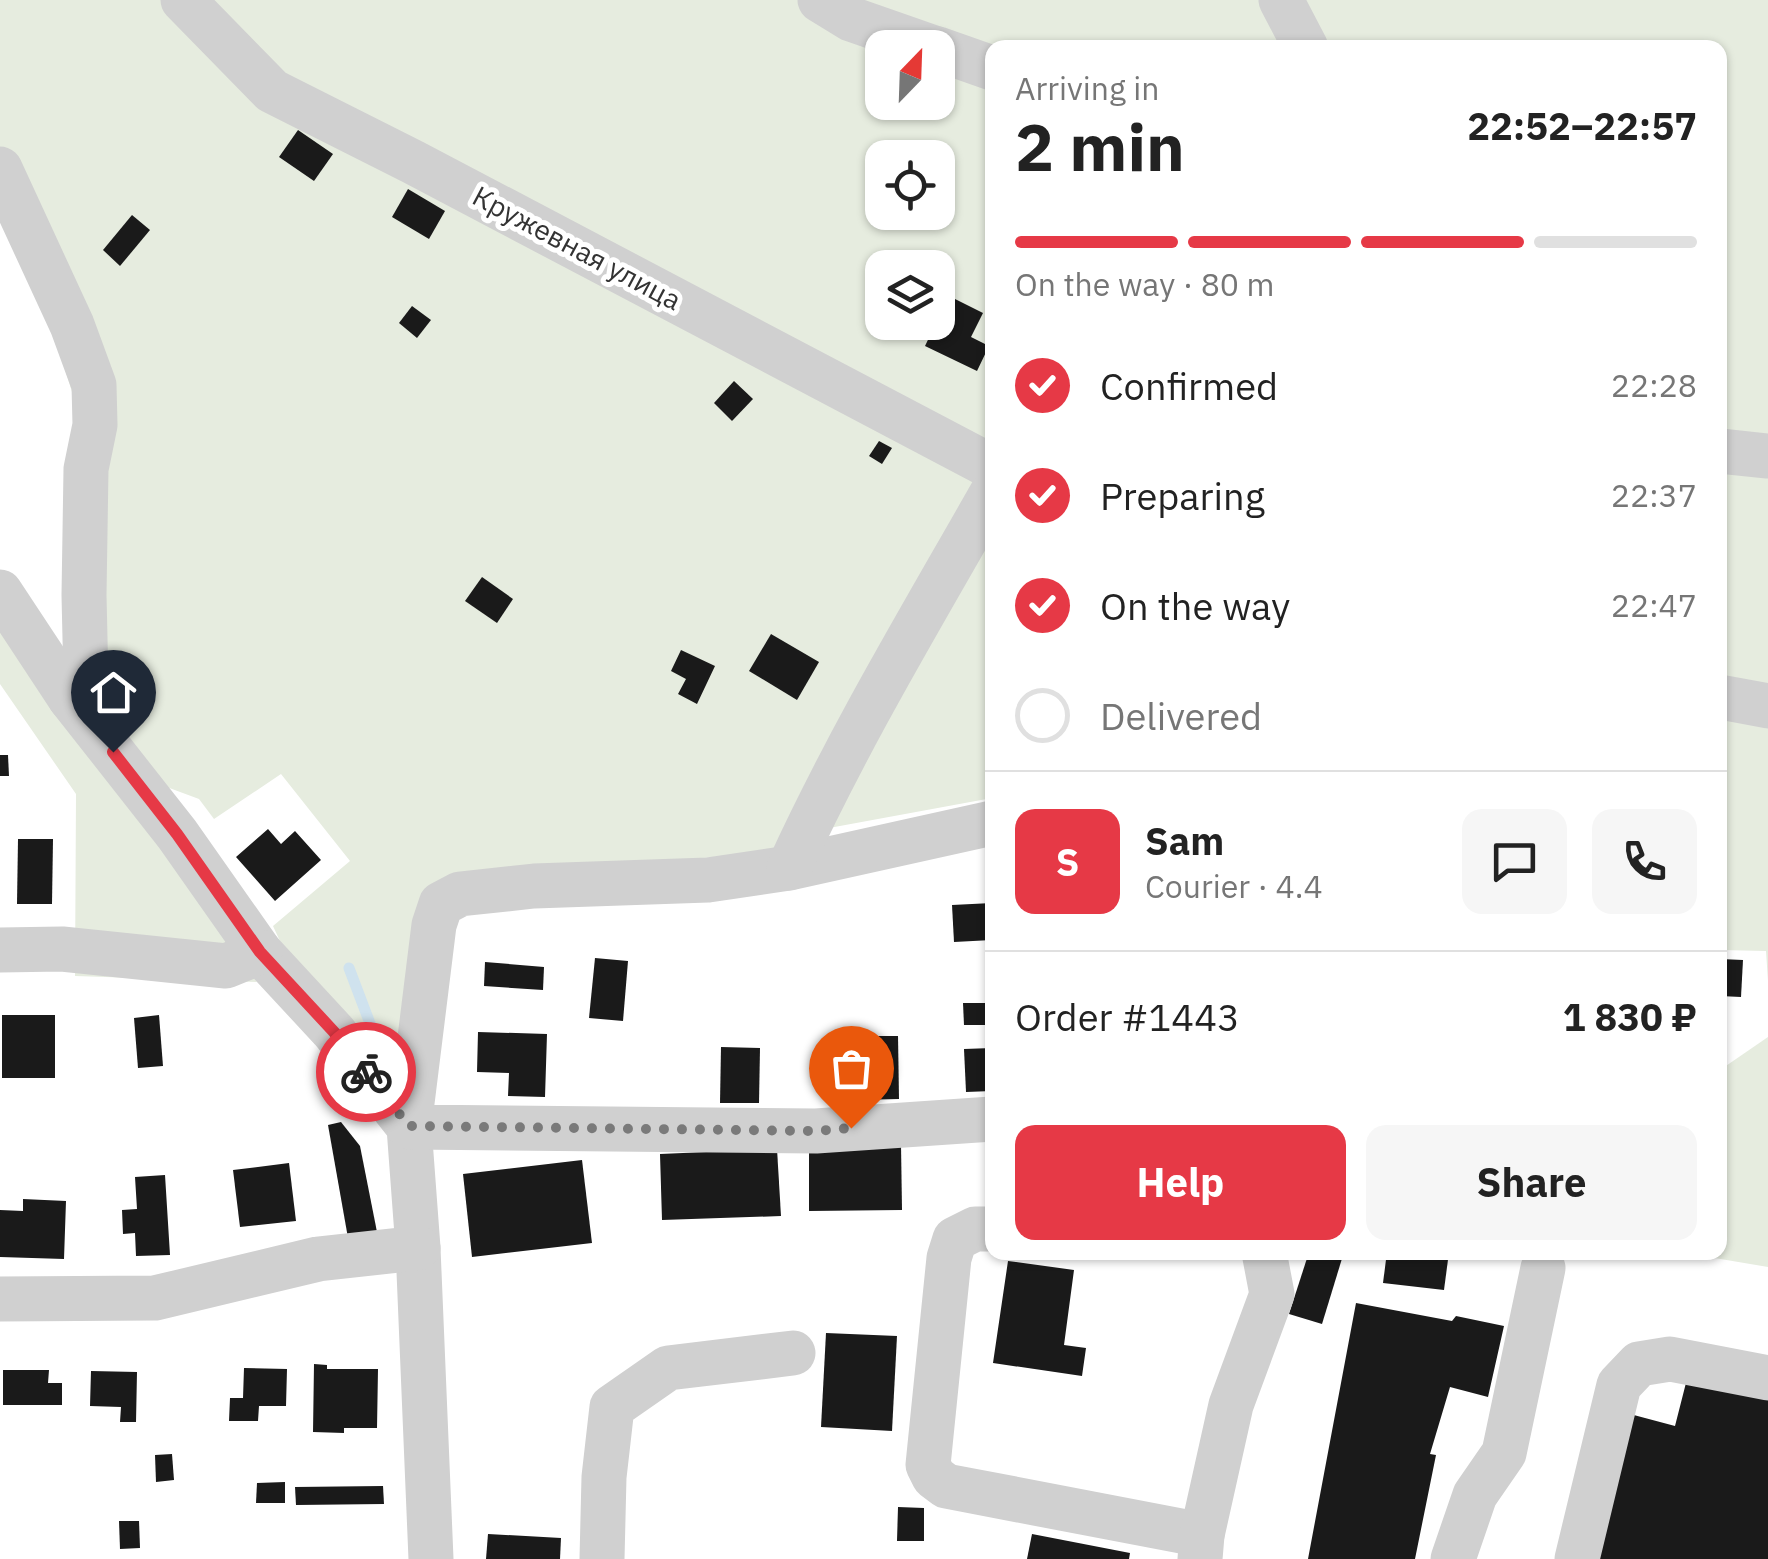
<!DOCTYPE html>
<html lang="en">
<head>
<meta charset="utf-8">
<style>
	body { margin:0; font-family:"IBM Plex Sans",sans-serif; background:#f6f6f6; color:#222; height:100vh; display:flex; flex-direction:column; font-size:38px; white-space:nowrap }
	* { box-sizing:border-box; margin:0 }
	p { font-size:32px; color:#767676 }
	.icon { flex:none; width:55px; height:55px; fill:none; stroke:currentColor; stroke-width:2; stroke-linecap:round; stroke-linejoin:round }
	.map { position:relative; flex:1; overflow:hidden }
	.drawer { position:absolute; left:985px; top:40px; width:742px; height:1220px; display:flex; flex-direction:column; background:#fff; border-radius:20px; box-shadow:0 2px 8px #0004 }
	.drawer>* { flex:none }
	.needle { width:65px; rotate:23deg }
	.tools { position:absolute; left:865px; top:30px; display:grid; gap:20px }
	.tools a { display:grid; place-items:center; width:90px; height:90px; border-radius:20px; background:#fff; box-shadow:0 2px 8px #0004; font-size:50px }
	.pin { position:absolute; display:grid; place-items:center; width:85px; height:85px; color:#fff; margin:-102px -42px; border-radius:50% 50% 50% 0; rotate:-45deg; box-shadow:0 0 10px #0007 }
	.pin .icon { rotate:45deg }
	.courier { position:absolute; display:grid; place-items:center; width:100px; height:100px; margin:-50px; border:8px solid #e63946; border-radius:50%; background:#fff; color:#222; box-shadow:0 2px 12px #0007 }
	.summary em { font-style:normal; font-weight:700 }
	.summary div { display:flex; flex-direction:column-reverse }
	.summary { display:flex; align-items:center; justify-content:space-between; height:170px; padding:0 30px }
	h1 { font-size:65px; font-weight:700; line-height:75px }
	.bar { display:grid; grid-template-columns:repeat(4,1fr); gap:15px 10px; align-content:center; height:120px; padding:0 30px }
	.bar i { height:12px; border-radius:8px; background:#e0e0e0 }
	.bar .active { background:#e63946 }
	.bar p { grid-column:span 4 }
	.line { display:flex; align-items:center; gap:25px; padding:0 30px; border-top:2px solid #e0e0e0 }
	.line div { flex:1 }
	.round { display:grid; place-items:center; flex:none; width:105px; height:105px; border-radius:20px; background:#f6f6f6 }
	ol { padding:0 30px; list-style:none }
	li { display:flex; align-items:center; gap:30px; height:110px }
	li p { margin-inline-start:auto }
	li .icon { padding:10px; border-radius:50%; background:#e63946; color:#fff; stroke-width:4 }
	li:last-child { color:#767676 }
	li i { width:55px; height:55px; border:5px solid #e0e0e0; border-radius:50% }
	.cta { display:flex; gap:20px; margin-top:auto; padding:20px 30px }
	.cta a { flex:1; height:115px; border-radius:20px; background:#e63946; color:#fff; font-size:40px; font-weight:700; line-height:115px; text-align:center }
	.cta a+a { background:#f6f6f6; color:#222 }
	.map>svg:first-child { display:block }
	.green { fill:#e6ecdf; fill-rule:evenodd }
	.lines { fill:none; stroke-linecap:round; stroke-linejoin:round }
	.stream { stroke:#cfe2ee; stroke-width:11 }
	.building { fill:#1a1a1a }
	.minor { stroke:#d0d0d0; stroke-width:45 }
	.done { stroke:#7a7a7a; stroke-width:10; stroke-dasharray:0 18 }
	.route { stroke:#e63946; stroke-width:12 }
	.labels { text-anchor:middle; stroke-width:10; stroke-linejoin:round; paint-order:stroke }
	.street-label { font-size:28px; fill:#333; stroke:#fff }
</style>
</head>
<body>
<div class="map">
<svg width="1768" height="1559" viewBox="0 0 1768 1559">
	<rect width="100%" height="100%" fill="#fff"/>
	<g class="green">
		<path d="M0 0H1768V981L1766 951 1720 950V48H992V798L791 835 782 850 454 884 414 1032 385 1046 344 1022 285 952 273 926 350 861 281 774 214 819 199 799 164 786 111 719 104 701 98 648 96 471 0 155ZM882 48H938V102H882ZM882 158H938V212H882ZM882 268H938V322H882Z"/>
		<path d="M0 626 89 745 257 982 75 976 76 794 0 684Z"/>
		<path d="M1768 1037V1267L1685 1253 1720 1252V1070Z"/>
	</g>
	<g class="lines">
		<path class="stream" d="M349 968 388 1071"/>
	</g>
	<g class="building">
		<path d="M298 130 333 154 314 181 279 157Z"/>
		<path d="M408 189 445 211 429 239 392 217Z"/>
		<path d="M132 215 150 230 120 266 103 250Z"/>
		<path d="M949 296 983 313 971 337 989 346 977 371 925 346Z"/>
		<path d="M412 306 431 320 417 338 399 323Z"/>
		<path d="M734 381 753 399 732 421 714 403Z"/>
		<path d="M879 441 892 448 882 464 869 456Z"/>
		<path d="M482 577 513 599 497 623 465 601Z"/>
		<path d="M771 634 819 662 797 700 749 671Z"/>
		<path d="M681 650 715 666 697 704 678 694 686 679 671 671Z"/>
		<path d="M0 755H8L9 776H0Z"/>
		<path d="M268 829 281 844 295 831 321 860 275 901 236 857Z"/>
		<path d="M18 839H53L52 904H17Z"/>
		<path d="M992 903V940L954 942 952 905Z"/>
		<path d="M595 958 628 961 623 1021 589 1018Z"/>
		<path d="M1720 959 1743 960 1741 997 1720 996Z"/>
		<path d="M485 962 544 967 543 990 484 986Z"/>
		<path d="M963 1003H992V1025H964Z"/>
		<rect x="2" y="1015" width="53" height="63"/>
		<path d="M159 1015 163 1066 138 1068 134 1018Z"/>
		<path d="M478 1032 547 1034 545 1097 508 1096 509 1073 477 1072Z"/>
		<path d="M855 1036H898L899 1099 856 1100Z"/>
		<path d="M721 1047 760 1048 759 1103H720Z"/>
		<path d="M992 1048V1091L966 1092 964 1049Z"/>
		<path d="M341 1122 360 1146 377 1232 348 1238 328 1125Z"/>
		<path d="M901 1144 902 1210 809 1211V1146Z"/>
		<path d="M777 1149 781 1216 662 1220 660 1154Z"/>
		<path d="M582 1160 592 1243 472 1257 463 1174Z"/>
		<path d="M289 1163 296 1221 240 1227 233 1170Z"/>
		<path d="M165 1175 170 1255 136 1256 135 1233 123 1234 122 1210 137 1209 135 1177Z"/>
		<path d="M23 1199 66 1201 64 1259 0 1257V1210L23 1211Z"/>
		<path d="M1309 1252H1344L1322 1324 1289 1314Z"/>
		<path d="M1387 1252H1449L1444 1290 1383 1283Z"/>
		<path d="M1008 1261 1074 1270 1064 1345 1086 1348 1082 1376 993 1363Z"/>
		<path d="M1356 1303 1452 1321 1456 1316 1504 1326 1488 1397 1450 1387 1430 1454 1436 1455 1415 1559H1308Z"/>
		<path d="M826 1333 897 1336 892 1431 821 1427Z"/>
		<path d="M314 1364 327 1365V1369H378L377 1428H344V1433L313 1432Z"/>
		<path d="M244 1368 287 1369 286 1406H259L258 1421H229L230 1398H243Z"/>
		<path d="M3 1370H49L48 1383H62V1405H3Z"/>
		<path d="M91 1371 137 1372 136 1422H120L121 1407 90 1406Z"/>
		<path d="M1688 1375 1768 1396V1559H1593L1630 1414 1675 1426Z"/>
		<path d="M172 1454 174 1480 156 1482 155 1455Z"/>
		<path d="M285 1482V1503H256L257 1483Z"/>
		<path d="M383 1486 384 1504 296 1505 295 1487Z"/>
		<path d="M898 1507 924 1508V1541H897Z"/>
		<path d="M119 1521H139L140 1548 120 1549Z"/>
		<path d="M488 1534 561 1538 560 1559H486Z"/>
		<path d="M1032 1534 1130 1553 1129 1559H1027Z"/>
	</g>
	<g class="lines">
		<g class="minor">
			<path d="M183 0 272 91 413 162 992 467"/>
			<path d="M820 0 851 19 934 48"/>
			<path d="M1281 0 1306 48"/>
			<path d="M938 49 992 68"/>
			<path d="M0 169 72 325 94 385 95 425 86 469 84 595 86 682 70 698"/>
			<path d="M1720 451 1768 456"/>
			<path d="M0 592 70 698 177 834 260 952 334 1032 409 1127 418 1248 431 1559"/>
			<path d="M1720 697 1768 706"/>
			<path d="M992 823 789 868 708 880 534 886 460 894 441 904 434 925 409 1127 816 1131 992 1119"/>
			<path d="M789 868C848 739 922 616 992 493"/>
			<path d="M0 950 62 949 226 966 260 952"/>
			<path d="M992 1229H975L955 1239 949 1258 928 1465 934 1477 946 1486 1202 1535"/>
			<path d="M0 1299 155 1298 318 1259 418 1248"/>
			<path d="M602 1559 604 1477 612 1407 668 1368 793 1353"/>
			<path d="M1200 1559 1202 1535 1231 1405 1272 1294 1264 1252"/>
			<path d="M1453 1559 1475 1495 1504 1453 1543 1268"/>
			<path d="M1577 1559 1619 1385 1639 1364 1670 1359 1768 1378"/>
		</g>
	</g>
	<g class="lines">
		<path class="done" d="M366 1072 409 1126 816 1131 851 1128"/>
		<path class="route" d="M113 752 177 834 260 952 334 1032 366 1072"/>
	</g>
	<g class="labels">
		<g class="street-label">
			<text transform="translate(577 248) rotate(28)" y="10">Кружевная улица</text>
		</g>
	</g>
</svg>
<div class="tools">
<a><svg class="needle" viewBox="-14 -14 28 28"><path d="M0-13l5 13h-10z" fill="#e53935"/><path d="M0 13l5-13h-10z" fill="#767676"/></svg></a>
<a><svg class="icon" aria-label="locate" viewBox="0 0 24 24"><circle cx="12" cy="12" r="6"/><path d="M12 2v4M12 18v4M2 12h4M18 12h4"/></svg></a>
<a><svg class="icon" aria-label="layers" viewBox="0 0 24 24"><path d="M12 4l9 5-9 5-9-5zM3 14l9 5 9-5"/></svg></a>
</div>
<div class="pin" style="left:851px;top:1128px;background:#ea580c"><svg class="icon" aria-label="bag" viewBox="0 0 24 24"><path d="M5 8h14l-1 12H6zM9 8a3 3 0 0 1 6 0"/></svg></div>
<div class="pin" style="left:113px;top:752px;background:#1f2937"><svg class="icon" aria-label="home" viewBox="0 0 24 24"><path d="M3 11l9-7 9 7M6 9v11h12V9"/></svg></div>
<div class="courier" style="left:366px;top:1072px"><svg class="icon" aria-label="bike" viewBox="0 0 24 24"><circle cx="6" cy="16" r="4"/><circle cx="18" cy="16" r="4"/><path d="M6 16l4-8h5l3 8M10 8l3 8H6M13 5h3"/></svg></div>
<section class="drawer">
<div class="summary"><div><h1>2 min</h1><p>Arriving in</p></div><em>22:52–22:57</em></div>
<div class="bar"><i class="active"></i><i class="active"></i><i class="active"></i><i></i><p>On the way · 80 m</p></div>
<ol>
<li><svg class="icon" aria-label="check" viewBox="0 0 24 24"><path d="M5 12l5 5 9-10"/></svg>Confirmed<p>22:28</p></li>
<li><svg class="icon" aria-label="check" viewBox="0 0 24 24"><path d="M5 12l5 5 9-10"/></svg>Preparing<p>22:37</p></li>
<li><svg class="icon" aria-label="check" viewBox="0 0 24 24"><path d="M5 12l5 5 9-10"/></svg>On the way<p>22:47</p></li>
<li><i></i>Delivered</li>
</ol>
<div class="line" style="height:180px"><b class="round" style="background:#e63946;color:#fff">S</b><div><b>Sam</b><p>Courier · 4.4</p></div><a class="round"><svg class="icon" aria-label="chat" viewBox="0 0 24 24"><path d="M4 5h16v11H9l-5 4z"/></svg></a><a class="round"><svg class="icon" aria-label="phone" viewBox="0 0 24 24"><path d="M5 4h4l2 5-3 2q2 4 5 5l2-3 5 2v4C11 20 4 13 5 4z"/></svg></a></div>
<div class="line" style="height:130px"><div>Order #1443</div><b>1 830 ₽</b></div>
<div class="cta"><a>Help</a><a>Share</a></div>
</section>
</div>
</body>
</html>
